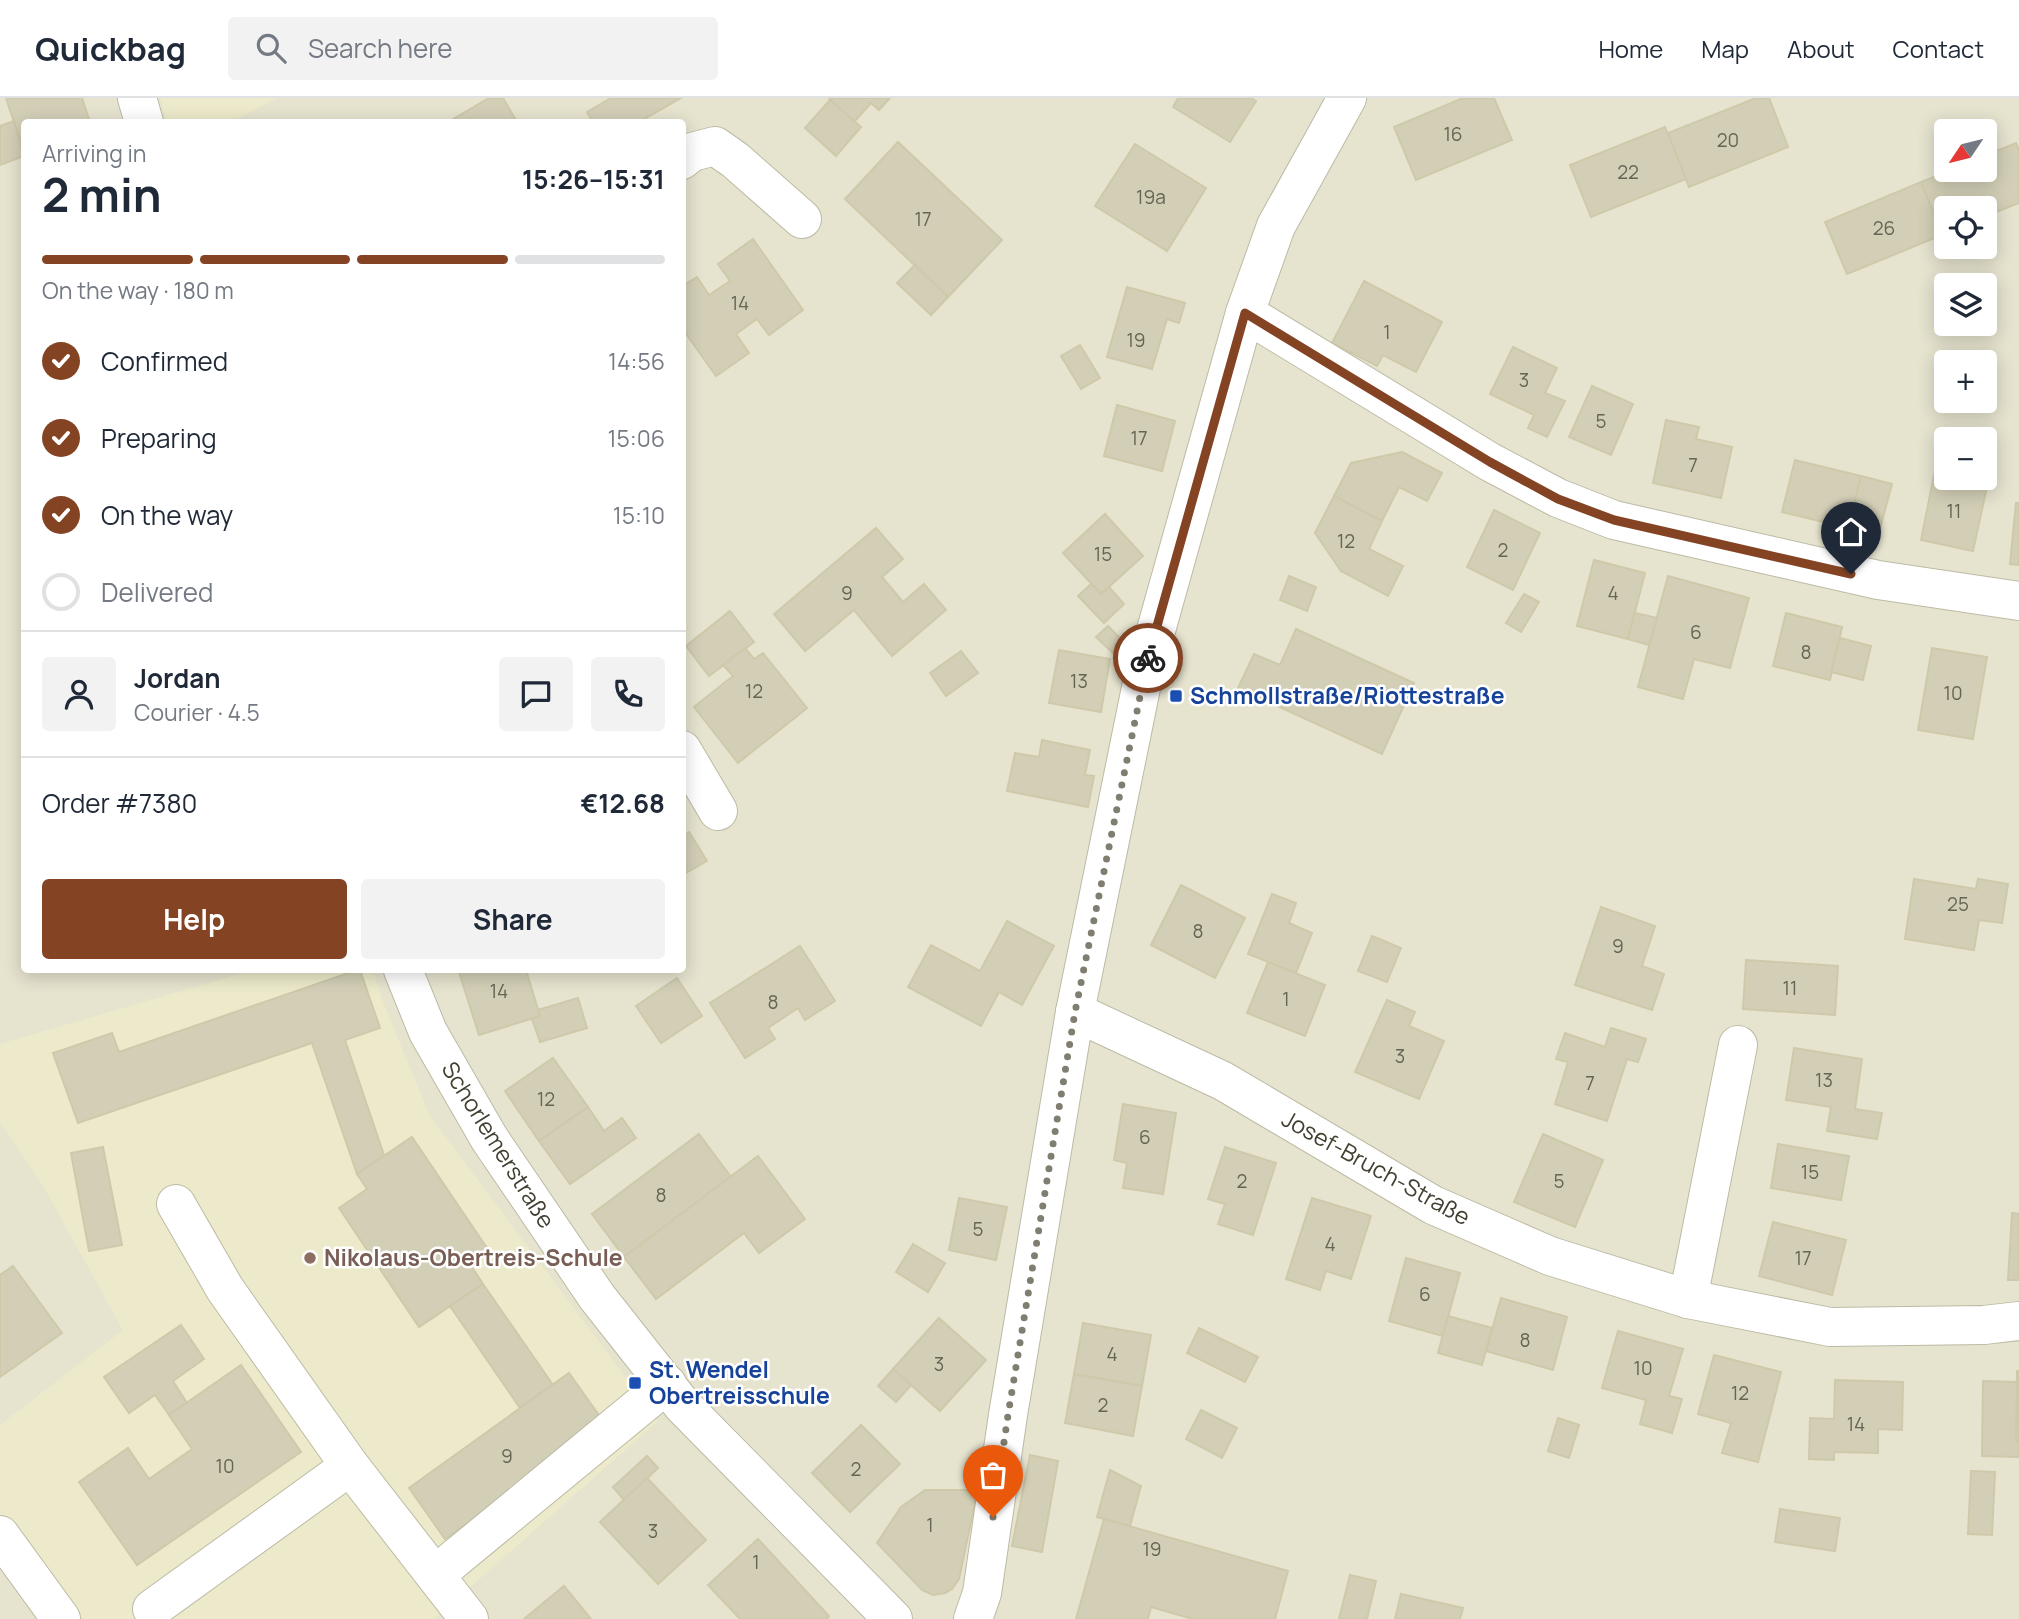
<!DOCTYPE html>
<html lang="en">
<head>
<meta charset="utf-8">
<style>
	body { margin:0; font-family:Manrope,sans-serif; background:#f2f2f3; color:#1f2937; height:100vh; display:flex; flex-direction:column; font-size:26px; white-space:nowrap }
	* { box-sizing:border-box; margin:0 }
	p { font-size:23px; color:#747a83 }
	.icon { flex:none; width:38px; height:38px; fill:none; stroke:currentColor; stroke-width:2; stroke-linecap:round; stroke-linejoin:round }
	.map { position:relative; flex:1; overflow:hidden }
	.sheet { position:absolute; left:21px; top:21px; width:665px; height:854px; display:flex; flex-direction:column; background:#fff; border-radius:7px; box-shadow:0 4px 18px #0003 }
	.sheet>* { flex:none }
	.needle { width:46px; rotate:235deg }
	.controls { position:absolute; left:1934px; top:21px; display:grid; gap:14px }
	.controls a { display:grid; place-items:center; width:63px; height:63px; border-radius:7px; background:#fff; box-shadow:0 4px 18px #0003; font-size:35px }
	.pin { position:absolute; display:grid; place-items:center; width:60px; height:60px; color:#fff; margin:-72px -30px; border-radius:50% 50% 50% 0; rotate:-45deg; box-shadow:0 0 7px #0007 }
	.pin .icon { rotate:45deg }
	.courier { position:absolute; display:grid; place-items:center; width:70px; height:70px; margin:-35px; border:5px solid #844424; border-radius:50%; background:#fff; color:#222; box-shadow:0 2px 9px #0007 }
	.summary em { font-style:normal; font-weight:700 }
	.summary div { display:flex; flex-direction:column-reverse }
	.summary { display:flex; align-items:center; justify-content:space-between; height:119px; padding:0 21px }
	h1 { font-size:46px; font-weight:700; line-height:52px }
	.bar { display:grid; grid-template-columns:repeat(4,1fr); gap:10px 7px; align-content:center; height:84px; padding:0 21px }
	.bar i { height:9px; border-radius:5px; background:#e0e1e3 }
	.bar .current { background:#844424 }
	.bar p { grid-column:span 4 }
	.line { display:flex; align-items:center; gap:18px; padding:0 21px; border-top:2px solid #e0e1e3 }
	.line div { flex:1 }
	.round { display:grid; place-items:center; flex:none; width:74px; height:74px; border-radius:7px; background:#f2f2f3 }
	ol { padding:0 21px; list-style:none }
	li { display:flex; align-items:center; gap:21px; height:77px }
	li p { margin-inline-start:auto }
	li .icon { padding:7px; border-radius:50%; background:#844424; color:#fff; stroke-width:4 }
	li:last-child { color:#747a83 }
	li i { width:38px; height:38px; border:4px solid #e0e1e3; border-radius:50% }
	.button { display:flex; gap:14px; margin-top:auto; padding:14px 21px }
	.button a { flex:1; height:80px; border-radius:7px; background:#844424; color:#fff; font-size:28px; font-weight:700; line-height:80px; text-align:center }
	.button a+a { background:#f2f2f3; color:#1f2937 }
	header { display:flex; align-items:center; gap:42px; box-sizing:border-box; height:98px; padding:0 35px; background:#fff; border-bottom:2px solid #e0e1e3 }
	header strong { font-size:33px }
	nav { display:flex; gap:38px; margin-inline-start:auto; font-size:24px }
	.search { width:490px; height:63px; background:#f2f2f3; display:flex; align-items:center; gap:18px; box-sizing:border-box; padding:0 24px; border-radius:7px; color:#747a83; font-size:26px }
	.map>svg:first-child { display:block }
	.residential { fill:#e6e4cf; fill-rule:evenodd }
	.education { fill:#eceaca }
	.building { fill:#d3cfb7; stroke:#cfc9aa; stroke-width:2 }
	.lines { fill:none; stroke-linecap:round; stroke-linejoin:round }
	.minor-casing { stroke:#bdbaa4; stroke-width:40 }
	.minor { stroke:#fff; stroke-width:38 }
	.done { stroke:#807e70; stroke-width:7; stroke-dasharray:0 12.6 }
	.route { stroke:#844424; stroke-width:9 }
	.transit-dot { fill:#1a4fb4; stroke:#fff; stroke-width:2.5 }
	.education-dot { fill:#8d6e63; stroke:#fff; stroke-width:2.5 }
	.labels { text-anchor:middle; stroke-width:5; stroke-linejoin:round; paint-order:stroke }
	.number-label { font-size:19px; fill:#676453 }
	.transit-label { font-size:23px; font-weight:bold; fill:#164399; stroke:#fff; text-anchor:start }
	.street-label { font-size:23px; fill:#434032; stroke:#fff }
	.education-label { font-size:23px; font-weight:bold; fill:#785e54; stroke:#fff; text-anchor:start }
</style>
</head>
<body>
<header>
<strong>Quickbag</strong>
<div class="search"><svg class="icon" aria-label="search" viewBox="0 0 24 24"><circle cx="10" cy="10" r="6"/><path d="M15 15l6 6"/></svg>Search here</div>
<nav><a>Home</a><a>Map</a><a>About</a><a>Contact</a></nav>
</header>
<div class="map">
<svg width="2019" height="1521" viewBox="0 0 2019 1521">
	<rect width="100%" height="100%" fill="#f2f1e2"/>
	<path class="residential" d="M0 0H2019V1521H0ZM24 24H682V872H24ZM1946 33H1984V72H1946ZM1946 110H1984V149H1946ZM1946 187H1984V226H1946ZM1946 264H1984V303H1946ZM1946 341H1984V380H1946Z"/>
	<g class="education">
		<path d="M160 0H277L231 24H167Z"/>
		<path d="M253 872H373L384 907 430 1018 658 1323 434 1521H77L0 1417V1327L123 1232 43 1088 0 1024V946Z"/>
	</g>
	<g class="building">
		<path d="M6 0H82L90 24H24V54Z"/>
		<path d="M489 0H503L517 24H451L450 23Z"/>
		<path d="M611 0H681L639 24H593L587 14Z"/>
		<path d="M829 0H890L879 12 871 5 854 24Z"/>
		<path d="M1178 0H1251L1256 3 1230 44 1173 9Z"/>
		<path d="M1463 0H1494L1512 42 1416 82 1394 29Z"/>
		<path d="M1756 0H1769L1788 49 1689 89 1668 35Z"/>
		<path d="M830 2 861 29 836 58 805 30Z"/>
		<path d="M14 23 24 58 0 67V28Z"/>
		<path d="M1665 29 1686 81 1591 119 1570 67Z"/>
		<path d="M898 44 1002 142 948 199 845 101Z"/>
		<path d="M2016 45 2019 52V105L1984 119V110H1946V135L1942 137 1921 84 1951 72H1984V58Z"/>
		<path d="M1135 46 1206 90 1167 153 1095 108Z"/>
		<path d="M1921 84 1942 137 1847 176 1825 124Z"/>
		<path d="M753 141 803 212 769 237 757 221 736 236 749 255 716 278 682 230V188L697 179 709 197 730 183 718 166Z"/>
		<path d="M915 167 948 199 931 217 897 185Z"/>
		<path d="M1364 183 1442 224 1416 274 1383 257 1377 268 1332 245Z"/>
		<path d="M1127 189 1185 205 1179 225 1167 221 1152 271 1107 259Z"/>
		<path d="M1080 247 1100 280 1081 291 1061 258Z"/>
		<path d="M1513 249 1557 270 1545 295 1565 303 1547 339 1528 330 1534 317 1490 296Z"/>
		<path d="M1592 288 1633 306 1611 357 1569 339Z"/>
		<path d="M1117 307 1175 323 1162 373 1104 358Z"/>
		<path d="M1666 322 1699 329 1696 341 1732 349 1721 400 1653 385Z"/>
		<path d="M1402 354 1442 375 1427 403 1399 389 1382 423 1334 398 1351 365Z"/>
		<path d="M1795 362 1861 378 1848 430 1782 414Z"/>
		<path d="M1935 372 1946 375V380H1969L1988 384 1973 453 1921 442Z"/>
		<path d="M1861 378 1892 386 1878 438 1848 430Z"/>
		<path d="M1334 398 1382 423 1369 451 1403 468 1388 498 1341 473 1315 435Z"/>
		<path d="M2016 405H2019V467L2010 466Z"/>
		<path d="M1494 412 1540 435 1513 492 1467 469Z"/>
		<path d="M1105 416 1143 458 1101 496 1063 455Z"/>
		<path d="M876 430 903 461 882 479 903 504 924 486 946 512 892 558 854 512 805 553 774 516Z"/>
		<path d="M1594 462 1645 475 1628 541 1577 528Z"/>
		<path d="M1289 478 1316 489 1307 513 1280 502Z"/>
		<path d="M1668 478 1749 500 1730 570 1694 561 1683 601 1638 589Z"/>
		<path d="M1091 486 1101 496 1109 489 1124 506 1104 525 1078 498Z"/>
		<path d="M1524 496 1539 504 1521 534 1506 525Z"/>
		<path d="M730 513 754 544 709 578 686 548Z"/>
		<path d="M1635 515 1657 520 1649 547 1628 541Z"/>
		<path d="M1786 515 1842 529 1830 582 1773 568Z"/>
		<path d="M1108 528 1127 547 1116 558 1096 539Z"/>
		<path d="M1296 531 1414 585 1382 656 1238 590 1254 556 1280 567Z"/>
		<path d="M1840 540 1871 548 1863 582 1831 574Z"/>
		<path d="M745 550 754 561 763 555 807 610 738 665 694 609 733 578 723 567Z"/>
		<path d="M1932 550 1987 559 1973 641 1918 632Z"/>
		<path d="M1059 552 1110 561 1101 614 1049 605Z"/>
		<path d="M961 553 978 575 946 598 930 575Z"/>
		<path d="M1042 642 1090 652 1085 677 1094 678 1088 709 1007 693 1015 655 1039 659Z"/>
		<path d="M689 734 707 763 682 777V738Z"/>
		<path d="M1914 781 1976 791 1978 781 2008 786 2002 825 1979 822 1974 852 1905 841Z"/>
		<path d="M1181 787 1245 820 1215 880 1151 847Z"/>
		<path d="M1272 796 1296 805 1289 825 1312 835 1296 875 1248 856Z"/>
		<path d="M1601 809 1655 828 1642 868 1664 876 1652 912 1575 887Z"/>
		<path d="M1007 823 1054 848 1022 907 999 894 981 928 908 889 931 847 980 873Z"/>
		<path d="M1372 838 1401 850 1387 884 1358 873Z"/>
		<path d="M800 848 835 903 805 922 798 910 768 930 775 941 745 960 710 905Z"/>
		<path d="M1746 862 1838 868 1835 917 1743 911Z"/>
		<path d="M1268 864 1325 887 1305 938 1247 915Z"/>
		<path d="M357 872H360L380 930 345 942 384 1057 357 1076 312 945 78 1025 53 955 112 935 119 954Z"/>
		<path d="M468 872H526L540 918 479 937 459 874Z"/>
		<path d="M677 880 702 918 661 945 636 908Z"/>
		<path d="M578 900 587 930 540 944 532 921 540 918 538 912Z"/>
		<path d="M1387 902 1415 914 1409 928 1444 943 1419 1001 1355 974Z"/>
		<path d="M1611 930 1646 941 1638 964 1627 961 1607 1023 1555 1006 1568 964 1556 961 1565 935 1605 949Z"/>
		<path d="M1794 950 1862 961 1855 1011 1882 1015 1877 1041 1827 1033 1831 1009 1786 1002Z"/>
		<path d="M553 960 588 1009 539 1043 505 993Z"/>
		<path d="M1123 1006 1176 1015 1163 1096 1123 1090 1127 1065 1114 1062Z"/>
		<path d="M588 1009 604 1033 622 1020 636 1040 570 1086 539 1043Z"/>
		<path d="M699 1036 731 1079 624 1159 592 1116Z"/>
		<path d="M1543 1036 1603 1062 1575 1129 1514 1104Z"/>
		<path d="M412 1039 489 1153 470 1166 483 1186 419 1229 339 1110 367 1091 357 1076Z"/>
		<path d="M1778 1046 1849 1058 1841 1102 1771 1090Z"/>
		<path d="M103 1049 122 1147 89 1153 71 1055Z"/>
		<path d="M1225 1049 1276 1065 1253 1137 1218 1126 1225 1106 1208 1101Z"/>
		<path d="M758 1058 805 1121 759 1155 744 1135 656 1201 624 1159Z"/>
		<path d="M959 1100 1007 1109 996 1162 949 1152Z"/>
		<path d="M1312 1100 1371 1118 1351 1181 1326 1173 1320 1192 1286 1181Z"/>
		<path d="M2012 1115 2019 1116V1182H2008Z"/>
		<path d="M1773 1124 1846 1142 1832 1197 1759 1178Z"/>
		<path d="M913 1146 945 1165 928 1194 896 1174Z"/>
		<path d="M1406 1160 1460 1175 1443 1238 1389 1223Z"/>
		<path d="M13 1168 62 1235 0 1279V1177Z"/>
		<path d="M483 1186 553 1287 520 1310 450 1208Z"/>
		<path d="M1501 1200 1567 1219 1553 1272 1486 1253Z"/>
		<path d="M1448 1218 1492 1230 1482 1267 1438 1255Z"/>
		<path d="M939 1220 986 1262 940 1313 893 1271Z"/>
		<path d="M1083 1225 1151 1237 1142 1288 1074 1276Z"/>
		<path d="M181 1227 204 1261 173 1283 187 1305 169 1317 155 1297 129 1315 104 1279Z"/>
		<path d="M1199 1230 1258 1259 1245 1284 1187 1255Z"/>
		<path d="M1618 1233 1683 1251 1669 1298 1682 1301 1672 1335 1640 1326 1646 1302 1602 1290Z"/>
		<path d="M1714 1257 1781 1274 1758 1364 1722 1355 1731 1325 1698 1316Z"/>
		<path d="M241 1267 301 1354 137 1467 79 1384 128 1350 149 1381 192 1351 169 1317Z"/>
		<path d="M893 1271 911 1287 896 1304 878 1288Z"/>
		<path d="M2017 1273H2019V1343H2016Z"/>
		<path d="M569 1275 606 1327 445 1441 409 1390Z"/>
		<path d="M1074 1276 1142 1288 1133 1338 1065 1325Z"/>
		<path d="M1835 1282 1903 1284 1902 1332 1878 1331V1355L1834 1354V1362L1809 1361 1810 1320 1834 1321Z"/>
		<path d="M1983 1283 2017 1284 2016 1343H2019V1359L1982 1358Z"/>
		<path d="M1201 1312 1237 1330 1222 1360 1186 1341Z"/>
		<path d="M1558 1320 1579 1327 1569 1360 1548 1353Z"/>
		<path d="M861 1327 900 1366 850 1414 812 1375Z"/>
		<path d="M1030 1357 1058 1363 1042 1454 1012 1448Z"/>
		<path d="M647 1358 658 1370 624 1402 613 1389Z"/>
		<path d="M1110 1372 1141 1388 1130 1428 1097 1419Z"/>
		<path d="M1971 1373 1995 1374 1992 1437 1968 1436Z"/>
		<path d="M647 1380 706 1442 658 1486 600 1424Z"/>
		<path d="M925 1392H971L976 1400 959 1481 952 1491 945 1495 933 1497 922 1492 877 1445 901 1409Z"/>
		<path d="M1780 1411 1840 1420 1835 1453 1775 1444Z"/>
		<path d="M1104 1421 1288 1473 1275 1521H1193L1151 1509 1148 1521H1076Z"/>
		<path d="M758 1441 829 1518 827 1521H740L708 1487Z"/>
		<path d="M1350 1477 1376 1483 1367 1521H1339Z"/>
		<path d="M564 1488 591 1521H524Z"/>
		<path d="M1401 1496 1463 1510 1460 1521H1395Z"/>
	</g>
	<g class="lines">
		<g class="minor-casing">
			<g id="minor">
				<path d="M137 0 144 24"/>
				<path d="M682 62 692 54 715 48 735 62 802 121"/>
				<path d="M1245 215 1490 364 1558 400 1614 422 1878 482 2019 503"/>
				<path d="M682 652 718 713"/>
				<path d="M403 872 428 934 489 1040 597 1199 683 1308 893 1521"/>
				<path d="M1075 914 1223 983 1433 1107 1550 1158 1688 1201 1830 1229 1984 1227 2019 1223"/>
				<path d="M176 1106 225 1191 350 1368 469 1521"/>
				<path d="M1688 1201 1738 947"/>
				<path d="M0 1437 61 1521"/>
				<path d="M435 1477 667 1286"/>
				<path d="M152 1511 350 1368"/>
				<path d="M973 1521 982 1495 1008 1317 1075 914 1144 575 1245 215 1276 128 1347 0"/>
			</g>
		</g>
		<use href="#minor" class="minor"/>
	</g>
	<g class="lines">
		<path class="done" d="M993 1419 1008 1317 1075 914 1148 560"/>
		<path class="route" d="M1148 560 1245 215 1490 364 1558 401 1614 422 1851 476"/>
	</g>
	<g class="transit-dot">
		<rect x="1169" y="591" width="14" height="14" rx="3.5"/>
		<rect x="628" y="1278" width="14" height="14" rx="3.5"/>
	</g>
	<circle class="education-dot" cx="310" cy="1160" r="7"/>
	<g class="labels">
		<g class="number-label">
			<text x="1453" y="43">16</text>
			<text x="1728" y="49">20</text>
			<text x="1628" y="81">22</text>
			<text x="1151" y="106">19a</text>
			<text x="923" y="128">17</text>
			<text x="1884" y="137">26</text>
			<text x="740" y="212">14</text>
			<text x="1387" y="241">1</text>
			<text x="1136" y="249">19</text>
			<text x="1524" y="289">3</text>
			<text x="1601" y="330">5</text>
			<text x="1139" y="347">17</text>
			<text x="1693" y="374">7</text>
			<text x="1954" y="420">11</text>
			<text x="1346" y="450">12</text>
			<text x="1503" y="459">2</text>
			<text x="1103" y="463">15</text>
			<text x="847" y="502">9</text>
			<text x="1613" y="502">4</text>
			<text x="1696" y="541">6</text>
			<text x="1806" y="561">8</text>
			<text x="1079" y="590">13</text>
			<text x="754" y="600">12</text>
			<text x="1953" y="602">10</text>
			<text x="1958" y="813">25</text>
			<text x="1198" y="840">8</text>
			<text x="1618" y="855">9</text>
			<text x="1790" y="897">11</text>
			<text x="499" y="900">14</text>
			<text x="1286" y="908">1</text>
			<text x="773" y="911">8</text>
			<text x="1400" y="965">3</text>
			<text x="1824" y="989">13</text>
			<text x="1590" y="992">7</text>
			<text x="546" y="1008">12</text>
			<text x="1145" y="1046">6</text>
			<text x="1810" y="1081">15</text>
			<text x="1242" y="1090">2</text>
			<text x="1559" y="1090">5</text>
			<text x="661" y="1104">8</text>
			<text x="978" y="1138">5</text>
			<text x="1330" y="1153">4</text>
			<text x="1803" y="1167">17</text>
			<text x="1425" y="1203">6</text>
			<text x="1525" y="1249">8</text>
			<text x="1112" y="1263">4</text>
			<text x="939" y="1273">3</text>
			<text x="1643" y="1277">10</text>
			<text x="1740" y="1302">12</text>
			<text x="1103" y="1314">2</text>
			<text x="1856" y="1333">14</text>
			<text x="507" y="1365">9</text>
			<text x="225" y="1375">10</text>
			<text x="856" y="1378">2</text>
			<text x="930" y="1434">1</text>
			<text x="653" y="1440">3</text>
			<text x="1152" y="1458">19</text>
			<text x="756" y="1471">1</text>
		</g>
		<g class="transit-label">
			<text x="1190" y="606">Schmollstraße/Riottestraße</text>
			<text x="649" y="1280">St. Wendel<tspan x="649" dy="26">Obertreisschule</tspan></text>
		</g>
		<g class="street-label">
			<text transform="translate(498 1047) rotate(58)" y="8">Schorlemerstraße</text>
			<text transform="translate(1376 1070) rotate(29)" y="8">Josef-Bruch-Straße</text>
		</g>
		<g class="education-label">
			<text x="324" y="1168">Nikolaus-Obertreis-Schule</text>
		</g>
	</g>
</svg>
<div class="controls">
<a><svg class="needle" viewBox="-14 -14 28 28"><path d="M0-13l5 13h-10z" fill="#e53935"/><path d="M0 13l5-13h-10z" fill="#747a83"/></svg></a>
<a><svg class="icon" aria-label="locate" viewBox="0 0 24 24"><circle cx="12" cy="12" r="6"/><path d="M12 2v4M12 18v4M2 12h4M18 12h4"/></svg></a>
<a><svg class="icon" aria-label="layers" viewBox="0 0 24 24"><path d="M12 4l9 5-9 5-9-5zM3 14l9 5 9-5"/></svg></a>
<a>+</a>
<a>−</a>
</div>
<div class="pin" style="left:993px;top:1419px;background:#ea580c"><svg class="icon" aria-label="bag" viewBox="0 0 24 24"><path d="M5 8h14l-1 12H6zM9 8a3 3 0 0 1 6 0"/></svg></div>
<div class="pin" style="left:1851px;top:476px;background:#1f2937"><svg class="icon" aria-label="home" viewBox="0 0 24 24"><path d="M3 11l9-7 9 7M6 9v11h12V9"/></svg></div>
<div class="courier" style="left:1148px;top:560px"><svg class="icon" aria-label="bike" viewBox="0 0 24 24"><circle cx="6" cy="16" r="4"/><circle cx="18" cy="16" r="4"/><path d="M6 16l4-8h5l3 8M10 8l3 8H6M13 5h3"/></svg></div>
<section class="sheet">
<div class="summary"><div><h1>2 min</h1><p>Arriving in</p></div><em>15:26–15:31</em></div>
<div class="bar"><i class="current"></i><i class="current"></i><i class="current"></i><i></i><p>On the way · 180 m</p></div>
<ol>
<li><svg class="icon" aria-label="check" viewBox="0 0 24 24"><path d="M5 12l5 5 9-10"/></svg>Confirmed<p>14:56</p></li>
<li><svg class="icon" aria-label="check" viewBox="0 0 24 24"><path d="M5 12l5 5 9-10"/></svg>Preparing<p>15:06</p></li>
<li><svg class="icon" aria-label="check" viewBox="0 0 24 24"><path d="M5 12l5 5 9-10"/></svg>On the way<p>15:10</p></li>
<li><i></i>Delivered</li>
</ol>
<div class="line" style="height:126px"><a class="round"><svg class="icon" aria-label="person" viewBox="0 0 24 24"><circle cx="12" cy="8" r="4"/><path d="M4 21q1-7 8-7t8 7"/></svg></a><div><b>Jordan</b><p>Courier · 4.5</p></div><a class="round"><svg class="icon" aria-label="chat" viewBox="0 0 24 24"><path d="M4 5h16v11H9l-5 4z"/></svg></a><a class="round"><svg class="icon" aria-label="phone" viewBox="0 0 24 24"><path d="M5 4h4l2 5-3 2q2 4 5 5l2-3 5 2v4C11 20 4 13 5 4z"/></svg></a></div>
<div class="line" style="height:91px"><div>Order #7380</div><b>€12.68</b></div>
<div class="button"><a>Help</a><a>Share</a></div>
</section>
</div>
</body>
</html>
